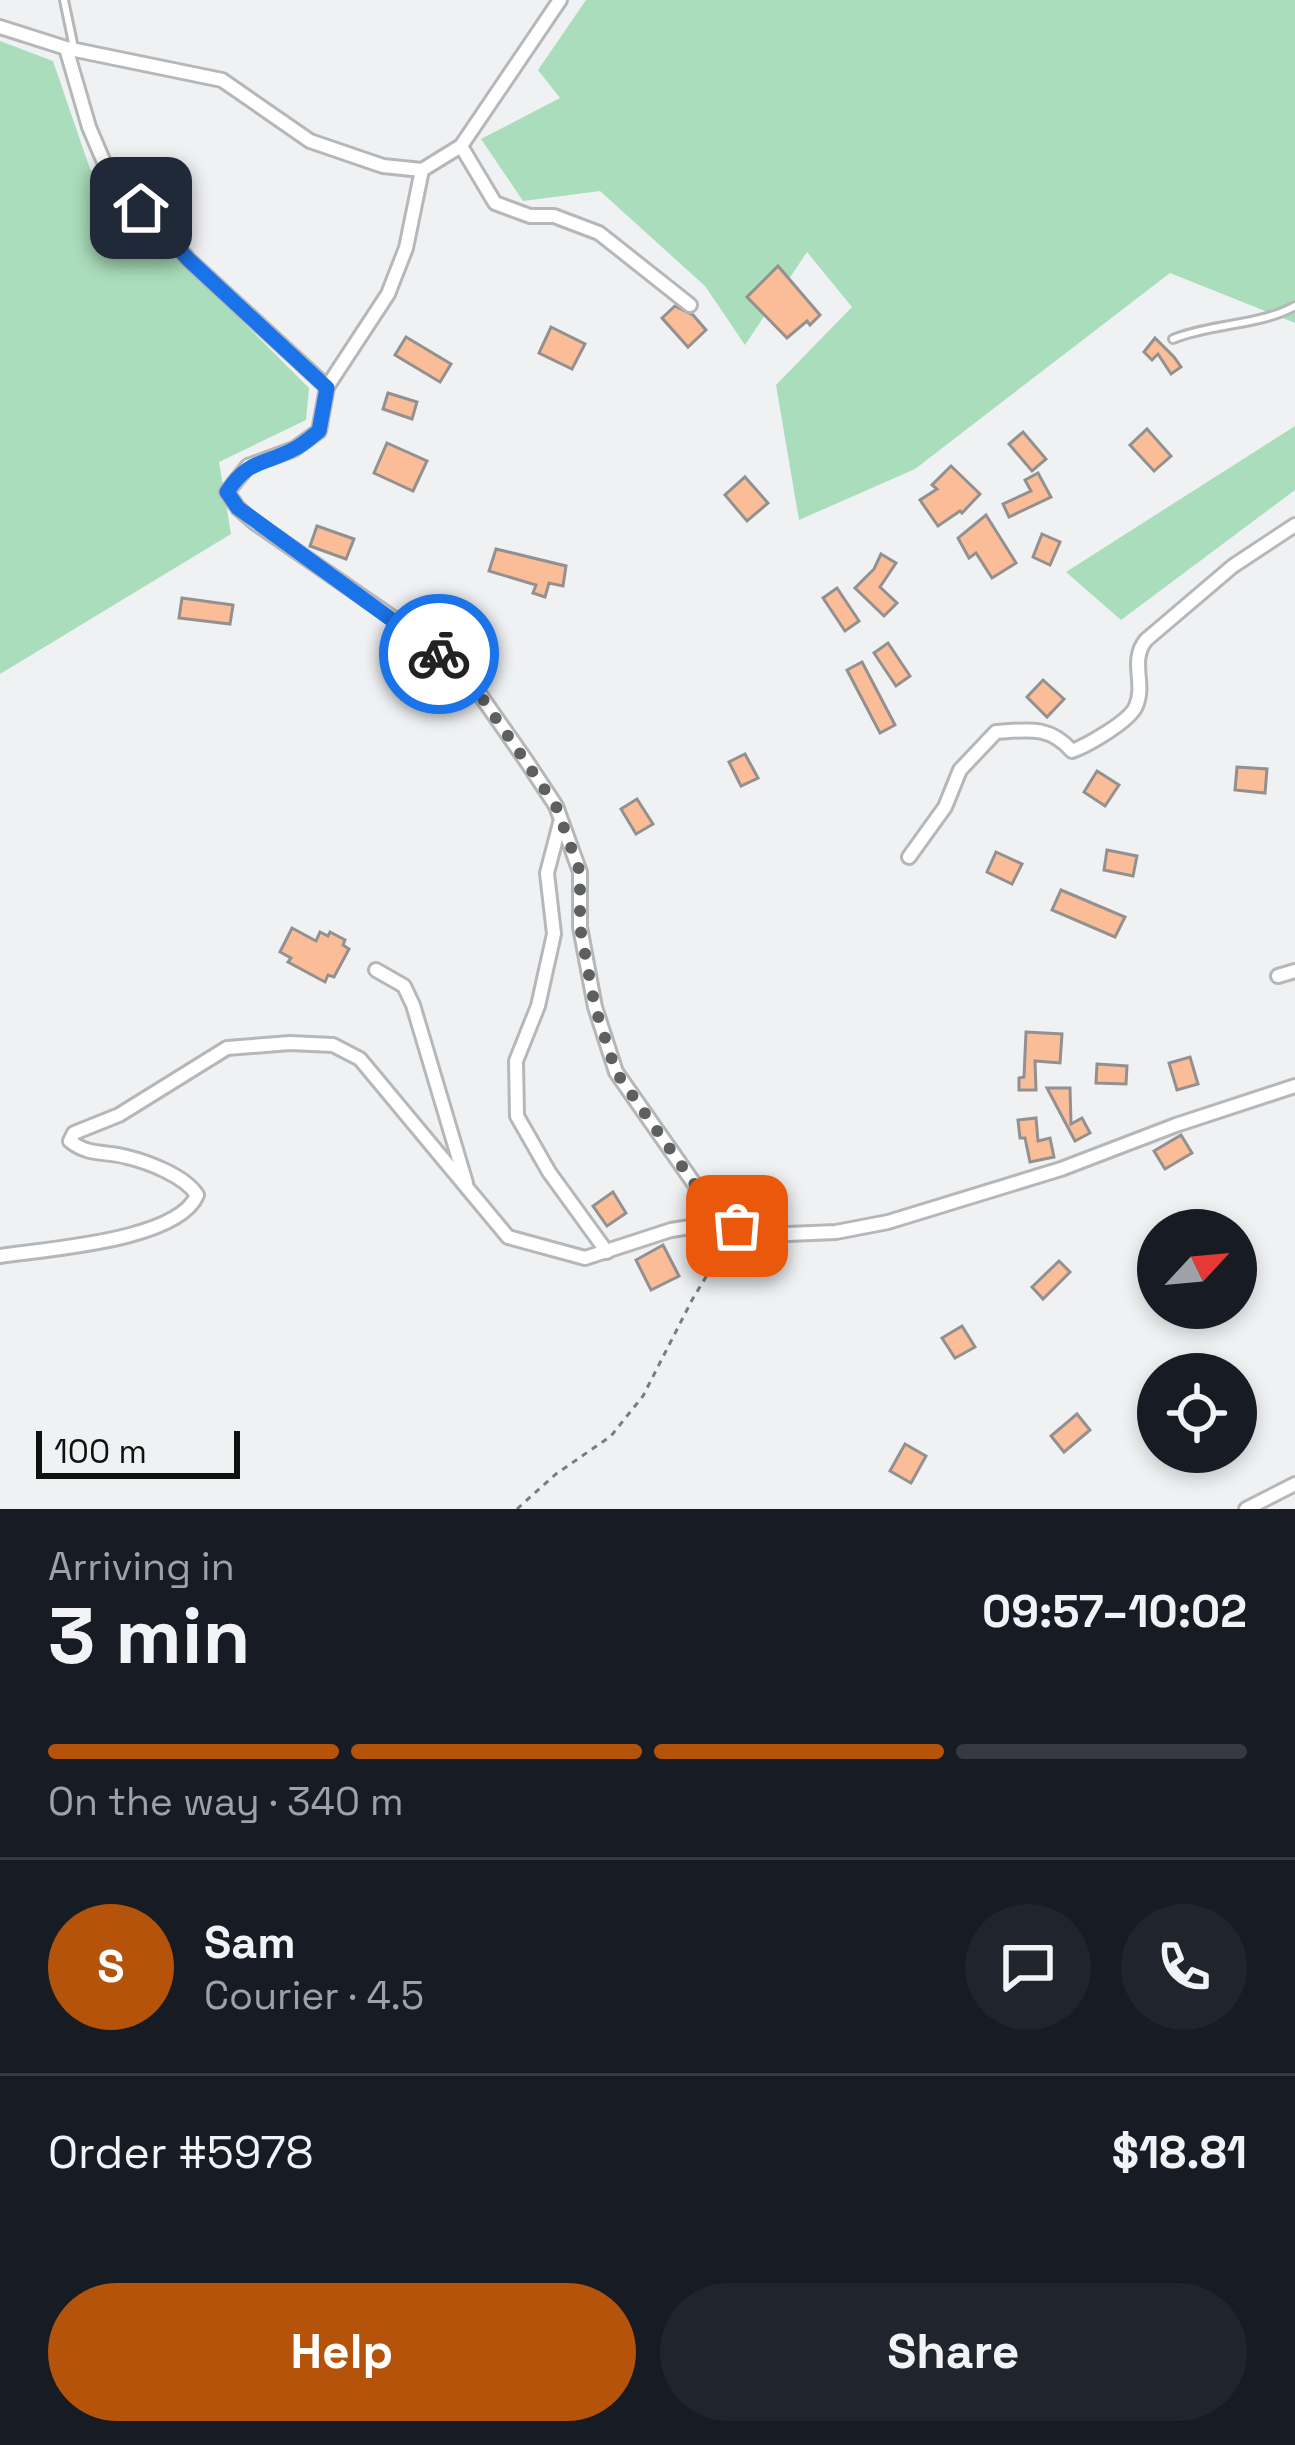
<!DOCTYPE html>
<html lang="en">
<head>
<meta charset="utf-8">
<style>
	body { margin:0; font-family:"Space Grotesk",sans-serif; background:#20242c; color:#f1f3f6; height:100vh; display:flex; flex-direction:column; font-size:45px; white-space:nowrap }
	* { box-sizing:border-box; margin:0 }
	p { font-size:39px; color:#9ea1a6 }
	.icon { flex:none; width:66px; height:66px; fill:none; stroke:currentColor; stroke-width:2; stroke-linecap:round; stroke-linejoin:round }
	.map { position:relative; height:1509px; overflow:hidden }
	.panel { display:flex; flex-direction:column; background:#171b24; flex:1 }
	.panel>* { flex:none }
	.needle { width:78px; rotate:64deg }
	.fabs { position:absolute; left:1137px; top:1209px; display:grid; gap:24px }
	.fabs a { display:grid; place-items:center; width:120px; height:120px; border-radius:50%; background:#171b24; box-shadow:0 6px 18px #0003; font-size:60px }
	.scale { position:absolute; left:36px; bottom:30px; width:204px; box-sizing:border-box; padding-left:12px; border:6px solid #0f1010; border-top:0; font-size:33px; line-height:42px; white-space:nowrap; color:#0f1010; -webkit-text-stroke:9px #f0f1f3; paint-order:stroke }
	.pin { position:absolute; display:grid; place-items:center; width:102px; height:102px; color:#fff; margin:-51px; border-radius:24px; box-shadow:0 6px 18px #0006 }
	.courier { position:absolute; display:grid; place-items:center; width:120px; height:120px; margin:-60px; border:9px solid #1a73e8; border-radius:50%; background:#fff; color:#222; box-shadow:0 3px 15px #0007 }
	.headline em { font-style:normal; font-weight:600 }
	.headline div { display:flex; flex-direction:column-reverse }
	.headline { display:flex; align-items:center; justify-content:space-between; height:204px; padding:0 48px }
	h1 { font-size:78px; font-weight:600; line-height:90px }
	.bar { display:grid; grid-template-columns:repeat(4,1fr); gap:18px 12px; align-content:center; height:144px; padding:0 48px }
	.bar i { height:15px; border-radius:9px; background:#363941 }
	.bar .current { background:#b45309 }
	.bar p { grid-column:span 4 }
	.line { display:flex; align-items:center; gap:30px; padding:0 48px; border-top:3px solid #363941 }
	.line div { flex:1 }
	.round { display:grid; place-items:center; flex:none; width:126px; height:126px; border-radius:63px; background:#20242c }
	.cta { display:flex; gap:24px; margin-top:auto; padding:24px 48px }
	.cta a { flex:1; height:138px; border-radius:72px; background:#b45309; color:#fff; font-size:48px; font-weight:600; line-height:138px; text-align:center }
	.cta a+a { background:#20242c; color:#f1f3f6 }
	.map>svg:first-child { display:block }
	.green { fill:#adb }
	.building { fill:#fbbd98; stroke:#939190; stroke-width:3 }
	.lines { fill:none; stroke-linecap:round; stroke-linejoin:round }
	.lane-casing { stroke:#b6b7b9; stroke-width:12 }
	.street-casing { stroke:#b6b7b9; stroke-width:18 }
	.path { stroke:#7b7c7d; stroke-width:3; stroke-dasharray:6 6; stroke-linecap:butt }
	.lane { stroke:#fff; stroke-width:6 }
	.street { stroke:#fff; stroke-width:12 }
	.done { stroke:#5e5f5f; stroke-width:12; stroke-dasharray:0 21.6 }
	.route { stroke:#1a73e8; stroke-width:15 }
</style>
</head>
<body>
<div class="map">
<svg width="1295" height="1509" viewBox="0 0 1295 1509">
	<rect width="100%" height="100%" fill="#f0f1f3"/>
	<g class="green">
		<path d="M586 0H1295V323L1170 273 915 469 799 520 776 385 852 307 807 252 745 345 705 286 600 191 523 201 481 139 560 98 538 70Z"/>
		<path d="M0 41 53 61 90 169 309 388 306 420 219 462 231 534 0 674Z"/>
		<path d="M1295 426V490L1121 620 1066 572Z"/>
	</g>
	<g class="building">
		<path d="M778 266 820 315 810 325 807 321 787 338 747 297Z"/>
		<path d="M675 306 693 315 706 330 688 347 662 318Z"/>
		<path d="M551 327 585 344 572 369 539 353Z"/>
		<path d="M406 337 451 364 440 382 395 355Z"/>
		<path d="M1155 338 1174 357 1181 367 1171 374 1158 354 1152 360 1144 352Z"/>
		<path d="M388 393 417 402 412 419 383 409Z"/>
		<path d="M1147 429 1171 456 1154 471 1130 445Z"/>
		<path d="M1023 432 1046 459 1032 471 1009 444Z"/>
		<path d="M387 443 427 461 413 491 374 473Z"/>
		<path d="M951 466 980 494 962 513 960 511 938 526 920 500 937 489 932 485Z"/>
		<path d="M1038 473 1051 497 1009 517 1003 504 1031 491 1025 480Z"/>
		<path d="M745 477 768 503 747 521 725 495Z"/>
		<path d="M986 515 1016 563 992 578 976 553 969 558 958 538Z"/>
		<path d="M317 526 354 539 346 559 310 546Z"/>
		<path d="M1042 534 1060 542 1050 565 1033 557Z"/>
		<path d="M496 549 566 566 563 586 549 583 545 597 533 593 536 585 489 571Z"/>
		<path d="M881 554 896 563 880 587 897 603 884 616 855 588 874 569Z"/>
		<path d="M837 588 859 621 845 631 823 598Z"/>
		<path d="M182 598 233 605 230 624 179 618Z"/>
		<path d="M888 643 910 676 896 686 874 653Z"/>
		<path d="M862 662 895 725 880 733 847 670Z"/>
		<path d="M1043 680 1064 699 1047 717 1027 697Z"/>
		<path d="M745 754 758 778 741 786 729 762Z"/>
		<path d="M1237 767 1267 769 1265 793 1235 790Z"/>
		<path d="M1097 771 1119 785 1105 806 1084 792Z"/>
		<path d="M637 799 653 824 636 834 621 809Z"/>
		<path d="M1107 850 1137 856 1133 876 1104 870Z"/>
		<path d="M996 852 1022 864 1012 884 987 872Z"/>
		<path d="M1061 890 1125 917 1115 937 1052 910Z"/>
		<path d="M292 928 316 941 320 932 328 936 330 932 345 940 343 945 349 949 334 977 328 975 325 982 288 962 291 958 280 952Z"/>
		<path d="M1026 1032 1062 1034 1060 1063 1035 1061 1036 1090H1019V1078L1024 1077Z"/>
		<path d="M1190 1057 1198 1084 1177 1090 1169 1063Z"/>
		<path d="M1097 1064 1127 1066 1126 1084 1096 1083Z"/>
		<path d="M1047 1088H1070L1071 1124 1082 1118 1090 1133 1075 1141Z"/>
		<path d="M1036 1118 1038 1141 1050 1138 1054 1157 1030 1162 1025 1138H1020L1018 1120Z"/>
		<path d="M1181 1135 1192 1153 1165 1169 1154 1151Z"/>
		<path d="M613 1192 626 1213 607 1226 593 1206Z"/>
		<path d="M663 1245 679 1276 651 1290 636 1260Z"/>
		<path d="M1059 1261 1070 1272 1043 1299 1032 1287Z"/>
		<path d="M962 1326 975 1347 955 1358 942 1338Z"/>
		<path d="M1077 1414 1090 1430 1064 1452 1051 1436Z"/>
		<path d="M905 1444 926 1456 911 1483 890 1471Z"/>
	</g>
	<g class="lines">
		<g class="lane-casing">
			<g id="lane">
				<path d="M64 0 74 48"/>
				<path d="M1173 339C1212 323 1259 326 1295 306"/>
			</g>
		</g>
		<g class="street-casing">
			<g id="street">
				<path d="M0 27 66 48 222 80 310 141 383 166 422 170 461 146 560 0"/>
				<path d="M66 48 89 127 106 167 189 260 327 387 319 431 294 449 248 466 227 492 238 508 254 522 393 618 467 676 527 762 556 806 580 872V927L595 1007 616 1072 721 1222"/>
				<path d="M461 146 495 203 530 216H554L599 233 690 305"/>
				<path d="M327 387 388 294 406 248 422 170"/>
				<path d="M560 823 547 873 554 934 538 1006 516 1061 517 1116 549 1172 607 1252"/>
				<path d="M909 857 945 807 960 770 996 732C1028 730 1049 725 1072 751 1088 745 1130 721 1136 706 1146 683 1129 661 1146 640L1233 566 1295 525"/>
				<path d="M376 970 404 986 413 1005 466 1183"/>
				<path d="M1278 976 1295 971"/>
				<path d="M0 1256C45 1249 178 1241 197 1195 185 1176 148 1162 127 1157 106 1151 88 1156 70 1141L74 1133 119 1115 227 1048 290 1043 333 1045 360 1059 508 1237 585 1258 671 1230 721 1222 788 1234 836 1232 888 1222 1061 1169 1176 1125 1295 1086"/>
				<path d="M1246 1509 1295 1484"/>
			</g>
		</g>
		<path class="path" d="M517 1509 556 1474 611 1436 643 1396 692 1300 730 1237"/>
		<use href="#lane" class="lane"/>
		<use href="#street" class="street"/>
	</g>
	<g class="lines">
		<path class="done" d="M439 654 467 676 556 806 580 872V927L595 1007 616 1072 721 1222 737 1226"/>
		<path class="route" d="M141 208 189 260 327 388 319 431C311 437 303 445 294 449 264 465 248 459 227 492L238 508 439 654"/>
	</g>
</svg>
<div class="fabs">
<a><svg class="needle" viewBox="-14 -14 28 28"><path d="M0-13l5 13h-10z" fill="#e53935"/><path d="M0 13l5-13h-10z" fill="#9ea1a6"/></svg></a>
<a><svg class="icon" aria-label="locate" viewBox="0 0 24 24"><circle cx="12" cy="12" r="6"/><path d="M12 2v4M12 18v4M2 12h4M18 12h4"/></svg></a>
</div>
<div class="scale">100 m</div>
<div class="pin" style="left:737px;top:1226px;background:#ea580c"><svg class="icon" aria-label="bag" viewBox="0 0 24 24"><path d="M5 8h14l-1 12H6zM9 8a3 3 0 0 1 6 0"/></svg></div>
<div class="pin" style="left:141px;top:208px;background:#1f2937"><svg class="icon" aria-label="home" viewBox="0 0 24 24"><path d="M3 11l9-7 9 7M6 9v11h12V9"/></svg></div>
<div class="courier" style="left:439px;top:654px"><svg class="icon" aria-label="bike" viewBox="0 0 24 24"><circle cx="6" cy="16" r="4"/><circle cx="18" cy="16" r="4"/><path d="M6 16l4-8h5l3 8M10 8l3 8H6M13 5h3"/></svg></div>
</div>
<section class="panel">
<div class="headline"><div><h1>3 min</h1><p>Arriving in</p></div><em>09:57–10:02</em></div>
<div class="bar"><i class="current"></i><i class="current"></i><i class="current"></i><i></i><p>On the way · 340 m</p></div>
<div class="line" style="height:216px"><b class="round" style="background:#b45309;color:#fff">S</b><div><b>Sam</b><p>Courier · 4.5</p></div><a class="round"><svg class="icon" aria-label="chat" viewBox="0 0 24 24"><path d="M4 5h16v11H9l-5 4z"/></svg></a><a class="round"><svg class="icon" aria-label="phone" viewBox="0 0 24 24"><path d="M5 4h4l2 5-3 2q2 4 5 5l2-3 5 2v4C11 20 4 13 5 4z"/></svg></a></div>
<div class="line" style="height:156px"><div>Order #5978</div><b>$18.81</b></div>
<div class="cta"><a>Help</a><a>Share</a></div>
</section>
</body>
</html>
